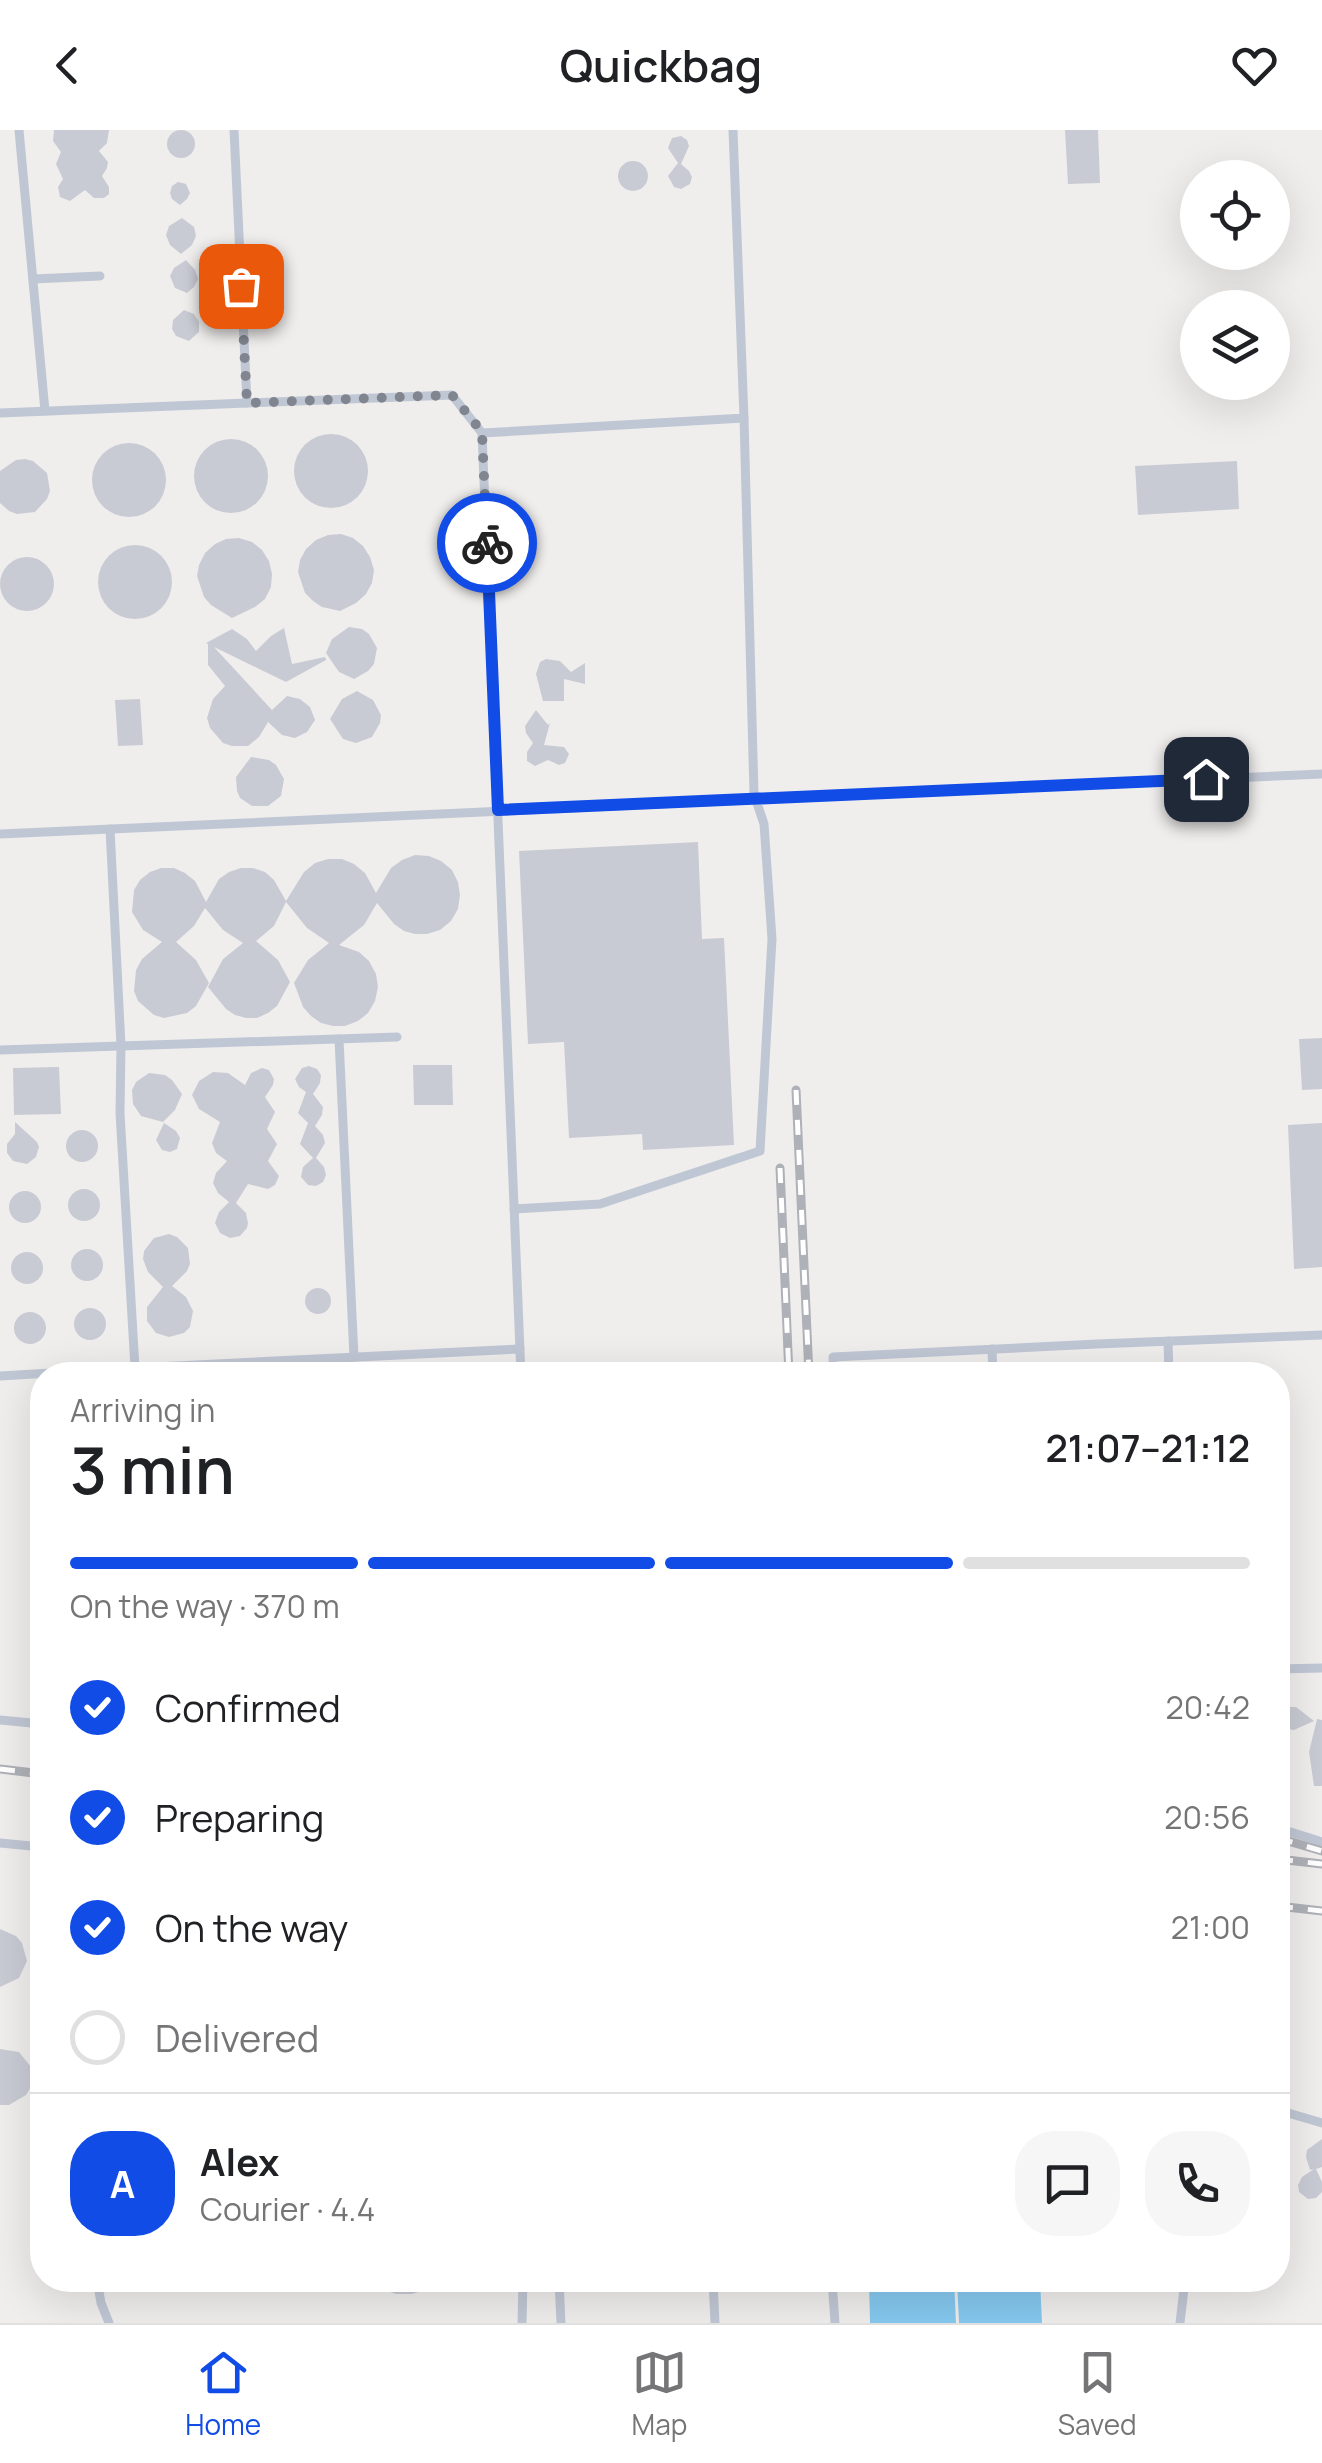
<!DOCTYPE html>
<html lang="en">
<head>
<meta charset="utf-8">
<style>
	body { margin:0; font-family:Manrope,sans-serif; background:#f6f6f6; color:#202124; height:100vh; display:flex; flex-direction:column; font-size:38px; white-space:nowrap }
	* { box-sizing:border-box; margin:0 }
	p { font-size:32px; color:#757577 }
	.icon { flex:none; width:55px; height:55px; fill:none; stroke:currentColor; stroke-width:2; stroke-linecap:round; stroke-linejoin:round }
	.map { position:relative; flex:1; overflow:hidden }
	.sheet { position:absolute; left:30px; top:1232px; width:1260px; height:930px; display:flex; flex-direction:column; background:#fff; border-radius:40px; box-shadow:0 10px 40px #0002 }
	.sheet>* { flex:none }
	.controls { position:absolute; left:1180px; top:30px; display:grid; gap:20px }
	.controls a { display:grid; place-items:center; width:110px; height:110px; border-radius:50%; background:#fff; box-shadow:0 10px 40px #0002; font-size:50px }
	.pin { position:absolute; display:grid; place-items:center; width:85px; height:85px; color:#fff; margin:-42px; border-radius:20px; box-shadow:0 5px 15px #0006 }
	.courier { position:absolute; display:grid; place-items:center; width:100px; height:100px; margin:-50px; border:8px solid #124ce6; border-radius:50%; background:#fff; color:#222; box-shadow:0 2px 12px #0007 }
	.overview em { font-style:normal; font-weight:600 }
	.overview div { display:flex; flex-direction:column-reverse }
	.overview { display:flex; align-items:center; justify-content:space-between; height:170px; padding:0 40px }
	h1 { font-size:65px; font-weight:600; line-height:75px }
	.bar { display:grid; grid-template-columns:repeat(4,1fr); gap:15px 10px; align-content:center; height:120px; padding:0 40px }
	.bar i { height:12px; border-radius:8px; background:#e0e0e0 }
	.bar .on { background:#124ce6 }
	.bar p { grid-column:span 4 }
	.line { display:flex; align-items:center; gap:25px; padding:0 40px; border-top:2px solid #e0e0e0 }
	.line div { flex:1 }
	.round { display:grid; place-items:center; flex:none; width:105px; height:105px; border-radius:40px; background:#f6f6f6 }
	ol { padding:0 40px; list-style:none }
	li { display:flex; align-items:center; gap:30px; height:110px }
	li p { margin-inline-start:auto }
	li .icon { padding:10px; border-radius:50%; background:#124ce6; color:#fff; stroke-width:4 }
	li:last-child { color:#757577 }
	li i { width:55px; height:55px; border:5px solid #e0e0e0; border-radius:50% }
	header { display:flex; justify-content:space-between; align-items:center; height:130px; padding:0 40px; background:#fff; font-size:45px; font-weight:600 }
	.menu { display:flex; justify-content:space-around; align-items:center; height:140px; border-top:2px solid #e0e0e0; background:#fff; font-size:28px; color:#757577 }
	.menu a { display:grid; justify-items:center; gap:5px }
	.menu .on { color:#124ce6 }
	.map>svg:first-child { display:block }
	.water { fill:#85c8ef }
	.building { fill:#c9cbd4 }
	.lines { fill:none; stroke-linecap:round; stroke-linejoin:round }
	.service { stroke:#c0c7d4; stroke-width:9 }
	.rail-casing { stroke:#afb1b8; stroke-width:9 }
	.rail { stroke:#fff; stroke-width:5; stroke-dasharray:15; stroke-linecap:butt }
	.done { stroke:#81858f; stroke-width:10; stroke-dasharray:0 18 }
	.route { stroke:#124ce6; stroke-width:12 }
</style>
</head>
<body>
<header><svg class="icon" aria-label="back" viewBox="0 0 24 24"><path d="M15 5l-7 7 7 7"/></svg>Quickbag<svg class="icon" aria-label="heart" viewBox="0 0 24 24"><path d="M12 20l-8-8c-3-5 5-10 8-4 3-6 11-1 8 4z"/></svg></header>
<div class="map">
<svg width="1322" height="2193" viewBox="0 0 1322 2193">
	<rect width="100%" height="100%" fill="#f0eeed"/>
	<g class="water">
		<path d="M869 2150H954L956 2193H870Z"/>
		<path d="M957 2150H1040L1042 2193H959Z"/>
	</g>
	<g class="building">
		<path d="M54 0H109L107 13 99 21 108 32 107 38 102 46 109 57V64L104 68H94L85 60 70 71 60 67 58 57 63 49 56 34 61 22 53 11Z"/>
		<path d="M1065 0H1098L1100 53 1068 54Z"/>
		<circle cx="181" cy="14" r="14"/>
		<path d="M681 6 687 10 689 16 681 34 689 41 692 47 690 54 681 59 674 57 668 46 678 33 668 18 672 8Z"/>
		<circle cx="633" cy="46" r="15"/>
		<path d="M178 52 186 54 190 63 187 69 180 75 172 69 170 63 172 56Z"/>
		<path d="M182 88 194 97 196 106 192 115 181 124 170 115 166 105 169 96Z"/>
		<path d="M186 130 195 140 198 149 194 157 187 163 175 158 170 146 174 138Z"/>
		<path d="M184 180 194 184 199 192V202L189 211 176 206 172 199 173 190Z"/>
		<circle cx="331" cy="341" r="37"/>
		<circle cx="231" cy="346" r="37"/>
		<circle cx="129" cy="350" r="37"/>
		<path d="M25 329 33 331 47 343 50 361 47 369 35 382 17 384 9 381 0 373V341L16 330Z"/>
		<path d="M1237 331 1239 379 1138 385 1135 336Z"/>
		<path d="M341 404 353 408 363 416 370 427 374 440 372 453 366 464 356 473 340 481 322 477 313 471 305 463 298 442 300 430 306 419 316 410 328 405Z"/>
		<path d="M239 408 252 412 262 420 269 431 272 444 271 457 265 469 255 477 232 488 211 475 204 467 197 446 199 435 205 423 215 414 226 409Z"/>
		<circle cx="135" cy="452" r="37"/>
		<circle cx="27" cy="454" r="27"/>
		<path d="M349 497 362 499 369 504 377 518 374 534 368 541 354 549 339 542 326 523 332 509Z"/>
		<path d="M284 498 292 534 325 527 326 530 286 552 214 517 272 580 287 566 300 569 310 577 315 590 307 602 295 608 282 605 268 592 259 607 248 616H232L223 613 210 598 207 588 213 569 225 556 208 535V514L206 513 232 499 247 509 256 521 271 506Z"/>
		<path d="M546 529 560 531 571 542 585 533V554L564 549V571H543L536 544 540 532Z"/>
		<path d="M357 561 373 570 381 585 380 593 372 607 356 613 343 609 330 589 342 569Z"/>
		<path d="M140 569 143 615 118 616 115 570Z"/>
		<path d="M536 580 548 595 550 593 544 615 564 617 569 624 565 633 559 635 548 630 535 636 527 631V622L533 613 526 603 525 596Z"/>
		<path d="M251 627 269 630 276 635 284 649 281 666 268 676H252L240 668 237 661 236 647Z"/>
		<path d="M698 712 702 809 724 808 734 1015 643 1020 642 1004 569 1008 564 912 528 914 519 721Z"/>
		<path d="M415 725 429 726 441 731 452 740 458 752 460 765 458 779 451 791 440 800 427 804H415L404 801 394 794 377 773 364 795 339 815 359 822 369 831 376 844 378 857 375 871 368 883 358 891 345 896H333L321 893 311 886 303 877 294 853 308 830 329 813 307 798 286 772 274 796 256 811 278 830 290 852 277 876 268 883 257 888H246L235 885 226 879 208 857 223 829 243 813 223 800 205 778 194 796 176 812 196 830 209 853 196 876 187 883 164 888 154 885 138 871 134 861 136 840 142 829 162 812 143 800 132 782 134 760 140 750 150 742 161 738H174L185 743 195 751 206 772 219 749 229 742 241 738H253L265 742 274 750 286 771 304 742 315 733 328 729H342L354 734 365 743 376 763 391 738 402 730Z"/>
		<path d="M1322 908V959L1302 960 1299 909Z"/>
		<path d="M413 935H452L453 975H414Z"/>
		<path d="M309 936 317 939 321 945 320 953 313 964 323 977 322 985 315 996 323 1005 325 1013 316 1028 324 1037 326 1045 323 1052 316 1056 308 1055 301 1047 303 1037 313 1028 300 1014 308 993 298 983 306 962 299 957 295 949 302 938Z"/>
		<path d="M59 937 61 984 14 985 13 938Z"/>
		<path d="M262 938 269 940 274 949 273 955 265 967 275 982 267 999 277 1014 268 1031 279 1046 275 1055 268 1059 248 1054 236 1073 246 1083 248 1093 247 1098 240 1106 230 1108 220 1103 215 1093 219 1082 229 1072 218 1063 213 1053 216 1043 227 1031 216 1023 212 1013 220 992 199 979 192 965 199 951 213 942 228 943 245 955 251 943Z"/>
		<path d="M149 943 165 945 172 950 182 964 175 980 163 992 141 986 133 974 132 960 136 952Z"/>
		<path d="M15 992 37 1012 39 1017 36 1027 27 1034 13 1031 7 1023V1014L15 1004Z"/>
		<path d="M164 993 176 1001 180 1008 177 1019 170 1022 162 1020 156 1010Z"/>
		<path d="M1322 993V1137L1294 1139 1288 995Z"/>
		<circle cx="82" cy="1016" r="16"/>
		<circle cx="84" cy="1075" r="16"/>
		<circle cx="25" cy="1077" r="16"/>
		<path d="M169 1104 177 1107 188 1118 190 1134 187 1141 172 1156 186 1167 193 1181 190 1197 184 1203 169 1207 156 1203 147 1191V1177L163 1157 148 1142 143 1129 144 1121 154 1108Z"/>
		<circle cx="87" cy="1135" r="16"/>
		<circle cx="27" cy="1138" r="16"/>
		<circle cx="318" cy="1171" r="13"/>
		<circle cx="90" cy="1194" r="16"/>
		<circle cx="30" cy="1198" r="16"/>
		<path d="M1288 1577H1296L1314 1591 1294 1600 1286 1599 1281 1595 1279 1588 1281 1581Z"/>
		<path d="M1317 1589 1322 1590V1656H1314L1309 1622Z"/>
		<path d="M0 1799 16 1806 22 1813 27 1831 19 1848 0 1857Z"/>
		<path d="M0 1919 19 1922 31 1937V1957L26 1965 9 1975H0Z"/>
		<path d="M1322 2009V2037L1316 2039 1322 2052V2062L1316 2068 1308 2069 1299 2062 1298 2055 1302 2047 1314 2039 1310 2040 1306 2027 1307 2020Z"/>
		<path d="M363 2150H447L448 2153 412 2164H396L362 2152Z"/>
	</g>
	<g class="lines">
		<g class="service">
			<path d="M19 0 45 281"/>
			<path d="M33 149 100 146"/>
			<path d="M247 273 452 265 482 303"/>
			<path d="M0 283 247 273 234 0"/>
			<path d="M110 699 121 916 120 983 135 1238 520 1219"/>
			<path d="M0 704 1322 644"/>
			<path d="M339 909 354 1227"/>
			<path d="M0 920 397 907"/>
			<path d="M514 1079 600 1074 760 1021 772 809 764 694 754 664 744 288"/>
			<path d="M1168 1211 1169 1245"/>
			<path d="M992 1219 993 1245"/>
			<path d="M521 1245 482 303 744 288 733 0"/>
			<path d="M834 1245 833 1227 1097 1214 1322 1205"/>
			<path d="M0 1246 135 1238"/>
			<path d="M1278 1539 1322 1538"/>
			<path d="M0 1590 42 1594"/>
			<path d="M1278 1698 1322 1712"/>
			<path d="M0 1713 42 1717"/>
			<path d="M1278 1980 1322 1993"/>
			<path d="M97 2150 101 2173 109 2193"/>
			<path d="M559 2150 561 2193"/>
			<path d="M713 2150 715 2193"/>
			<path d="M832 2150 835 2193"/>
			<path d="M522 2193 523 2150"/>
			<path d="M1180 2193 1185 2150"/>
		</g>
		<g class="rail-casing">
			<g id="rail">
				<path d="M796 960 809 1245"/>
				<path d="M780 1038 789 1245"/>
				<path d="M647 1244V1245"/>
				<path d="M0 1639 42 1644"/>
				<path d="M1278 1708 1322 1721"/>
				<path d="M1278 1729 1322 1734"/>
				<path d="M1278 1776 1322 1781"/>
			</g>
		</g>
		<use href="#rail" class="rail"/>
	</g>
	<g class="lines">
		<path class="done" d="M241 156 247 273 452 265 482 302 487 413"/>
		<path class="route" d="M487 413 498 680 1206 649"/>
	</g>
</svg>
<div class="controls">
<a><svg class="icon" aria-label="locate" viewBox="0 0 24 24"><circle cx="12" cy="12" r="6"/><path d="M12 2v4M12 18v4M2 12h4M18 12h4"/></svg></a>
<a><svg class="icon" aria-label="layers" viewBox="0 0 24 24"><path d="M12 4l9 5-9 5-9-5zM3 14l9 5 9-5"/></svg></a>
</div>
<div class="pin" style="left:241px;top:156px;background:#ea580c"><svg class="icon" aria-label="bag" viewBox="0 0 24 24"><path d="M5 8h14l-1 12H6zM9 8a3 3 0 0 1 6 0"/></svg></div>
<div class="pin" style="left:1206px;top:649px;background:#1f2937"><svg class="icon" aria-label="home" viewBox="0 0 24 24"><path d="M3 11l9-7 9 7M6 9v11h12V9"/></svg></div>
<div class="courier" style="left:487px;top:413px"><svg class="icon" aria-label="bike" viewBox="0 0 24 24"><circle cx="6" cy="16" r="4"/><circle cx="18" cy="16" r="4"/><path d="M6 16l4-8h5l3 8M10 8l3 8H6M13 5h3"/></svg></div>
<section class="sheet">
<div class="overview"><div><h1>3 min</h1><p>Arriving in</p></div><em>21:07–21:12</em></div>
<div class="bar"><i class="on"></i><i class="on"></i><i class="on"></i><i></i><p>On the way · 370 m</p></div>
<ol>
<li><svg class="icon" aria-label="check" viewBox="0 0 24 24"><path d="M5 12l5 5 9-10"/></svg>Confirmed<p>20:42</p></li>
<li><svg class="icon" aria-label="check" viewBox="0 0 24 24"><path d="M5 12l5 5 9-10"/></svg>Preparing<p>20:56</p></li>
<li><svg class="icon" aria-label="check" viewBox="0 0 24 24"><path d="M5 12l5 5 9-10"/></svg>On the way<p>21:00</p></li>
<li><i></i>Delivered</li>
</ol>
<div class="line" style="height:180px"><b class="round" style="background:#124ce6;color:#fff">A</b><div><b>Alex</b><p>Courier · 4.4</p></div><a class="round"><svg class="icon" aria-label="chat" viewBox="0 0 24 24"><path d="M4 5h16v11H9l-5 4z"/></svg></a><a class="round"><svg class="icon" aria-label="phone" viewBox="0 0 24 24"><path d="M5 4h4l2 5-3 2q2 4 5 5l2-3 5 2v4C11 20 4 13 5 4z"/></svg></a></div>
</section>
</div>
<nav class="menu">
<a class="on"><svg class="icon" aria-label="home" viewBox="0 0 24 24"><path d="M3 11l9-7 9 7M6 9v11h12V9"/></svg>Home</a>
<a><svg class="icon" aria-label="map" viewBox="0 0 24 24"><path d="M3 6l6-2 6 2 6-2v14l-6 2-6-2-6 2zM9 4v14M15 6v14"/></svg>Map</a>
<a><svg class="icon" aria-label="saved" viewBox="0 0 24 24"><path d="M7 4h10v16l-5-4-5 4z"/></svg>Saved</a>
</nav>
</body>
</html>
